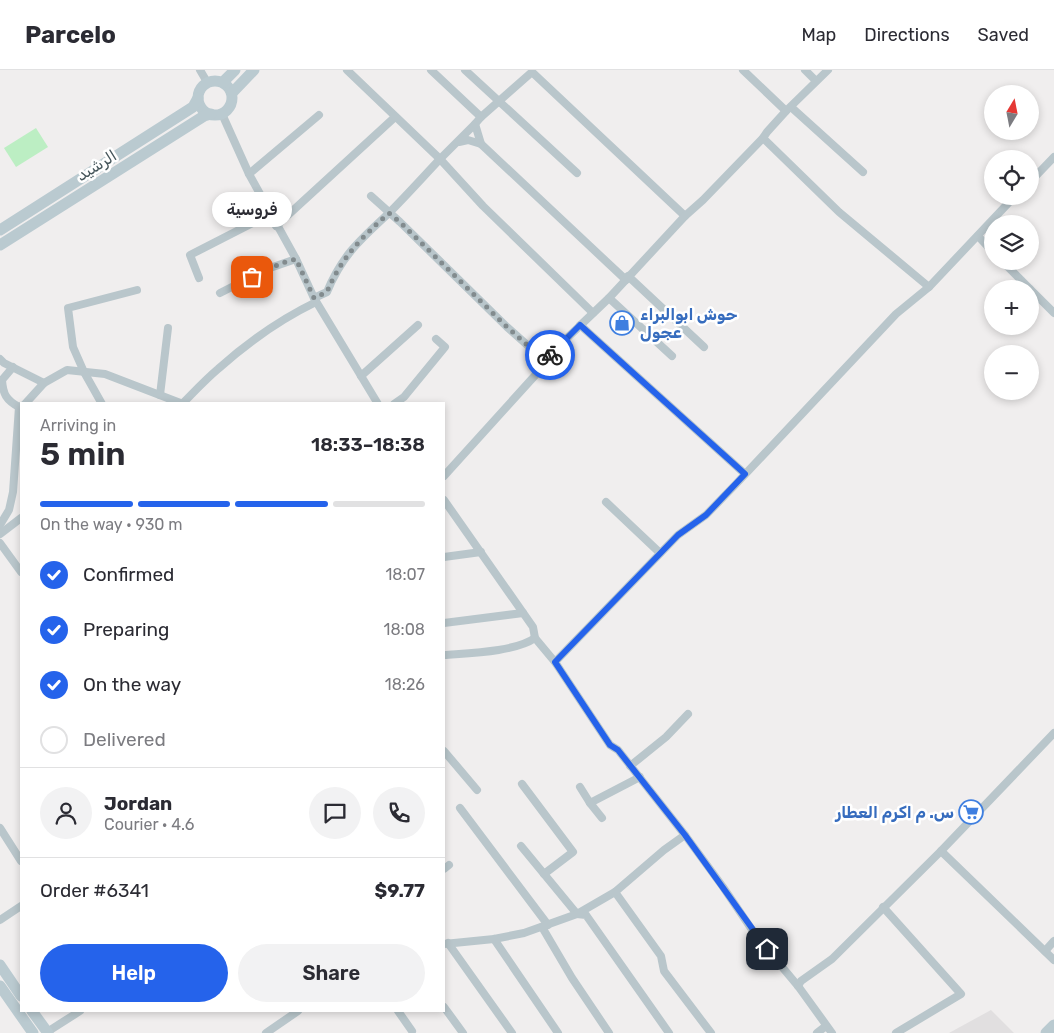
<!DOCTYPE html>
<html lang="en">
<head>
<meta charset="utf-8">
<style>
	body { margin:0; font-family:Rubik,Vazirmatn,sans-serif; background:#f2f2f3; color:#2b2b33; height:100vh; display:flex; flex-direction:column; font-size:19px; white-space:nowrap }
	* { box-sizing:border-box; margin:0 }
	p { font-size:16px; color:#7c7c81 }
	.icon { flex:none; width:28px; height:28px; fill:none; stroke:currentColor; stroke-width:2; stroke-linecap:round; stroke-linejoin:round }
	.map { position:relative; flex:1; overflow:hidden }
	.side { position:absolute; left:20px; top:332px; width:425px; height:610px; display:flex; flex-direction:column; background:#fff; border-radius:0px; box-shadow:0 2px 8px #0003 }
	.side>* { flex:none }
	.needle { width:32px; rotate:10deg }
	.tools { position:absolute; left:984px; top:15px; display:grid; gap:10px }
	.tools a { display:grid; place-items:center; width:55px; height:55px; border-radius:50%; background:#fff; box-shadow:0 2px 8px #0003; font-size:25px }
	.pin { position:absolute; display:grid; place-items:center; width:42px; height:42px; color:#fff; margin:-21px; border-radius:10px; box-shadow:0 2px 8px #0006 }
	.courier { position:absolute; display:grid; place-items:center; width:50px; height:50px; margin:-25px; border:4px solid #2563eb; border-radius:50%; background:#fff; color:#222; box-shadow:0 1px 6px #0007 }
	.bubble { position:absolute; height:35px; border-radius:18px; background:#fff; box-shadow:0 2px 8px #0003; font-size:16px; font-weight:600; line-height:35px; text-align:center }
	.overview em { font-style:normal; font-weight:600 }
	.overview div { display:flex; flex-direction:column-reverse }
	.overview { display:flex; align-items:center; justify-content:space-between; height:85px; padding:0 20px }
	h1 { font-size:32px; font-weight:600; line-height:38px }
	.bar { display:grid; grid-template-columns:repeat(4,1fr); gap:8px 5px; align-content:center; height:60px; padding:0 20px }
	.bar i { height:6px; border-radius:4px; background:#e1e1e2 }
	.bar .current { background:#2563eb }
	.bar p { grid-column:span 4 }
	.line { display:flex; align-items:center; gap:12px; padding:0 20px; border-top:1px solid #e1e1e2 }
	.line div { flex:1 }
	.round { display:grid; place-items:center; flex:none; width:52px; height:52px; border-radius:26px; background:#f2f2f3 }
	ol { padding:0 20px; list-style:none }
	li { display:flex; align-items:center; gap:15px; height:55px }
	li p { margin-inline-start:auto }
	li .icon { padding:5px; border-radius:50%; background:#2563eb; color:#fff; stroke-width:4 }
	li:last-child { color:#7c7c81 }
	li i { width:28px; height:28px; border:2px solid #e1e1e2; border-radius:50% }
	.primary-button { display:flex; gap:10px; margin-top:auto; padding:10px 20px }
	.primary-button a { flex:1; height:58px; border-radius:30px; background:#2563eb; color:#fff; font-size:20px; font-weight:600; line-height:58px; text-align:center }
	.primary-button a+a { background:#f2f2f3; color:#2b2b33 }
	header { display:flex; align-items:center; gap:30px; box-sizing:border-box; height:70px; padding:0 25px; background:#fff; border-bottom:1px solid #e1e1e2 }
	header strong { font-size:24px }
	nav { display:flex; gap:28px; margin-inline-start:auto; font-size:18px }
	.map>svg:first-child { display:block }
	.education { fill:#e1dfe0 }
	.green { fill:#bceec3 }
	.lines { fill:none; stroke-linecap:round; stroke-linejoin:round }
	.minor { stroke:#b9c6cb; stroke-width:8 }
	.secondary { stroke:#bacad0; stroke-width:11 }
	.done { stroke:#828b8e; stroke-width:5; stroke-dasharray:0 9 }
	.route { stroke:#2563eb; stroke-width:6 }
	.labels { text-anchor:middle; stroke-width:5; stroke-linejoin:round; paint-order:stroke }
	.street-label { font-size:16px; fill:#46565b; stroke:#fff }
	.shop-label { font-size:16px; font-weight:bold; fill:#366cbe; stroke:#fff; text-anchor:start }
</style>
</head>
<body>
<header>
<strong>Parcelo</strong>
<nav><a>Map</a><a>Directions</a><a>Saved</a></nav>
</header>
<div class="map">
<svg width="1054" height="963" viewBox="0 0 1054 963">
	<rect width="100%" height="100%" fill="#f0eeee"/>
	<path class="education" d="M991 940 1014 963H949Z"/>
	<path class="green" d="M36 58 48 77 16 97 4 78Z"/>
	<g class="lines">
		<g class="minor">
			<path d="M200 0 207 12"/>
			<path d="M347 0 440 89 475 54 481 74 626 210"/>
			<path d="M431 0 481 47"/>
			<path d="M465 0 577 103"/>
			<path d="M743 0 786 41"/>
			<path d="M805 0 816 11"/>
			<path d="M791 37 863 102"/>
			<path d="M222 44 249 104 296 189 314 228 378 334"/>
			<path d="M475 54 481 47 532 2 685 146"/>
			<path d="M763 68 839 142 929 217"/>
			<path d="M459 72 468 70 481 74"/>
			<path d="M249 104 319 45"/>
			<path d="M1030 112 1054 87"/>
			<path d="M371 126 400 152 507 257 544 290"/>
			<path d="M276 156 395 47"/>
			<path d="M978 166 992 181"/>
			<path d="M1002 191 1030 219"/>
			<path d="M628 206 704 277"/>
			<path d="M199 208 190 185 270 144"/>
			<path d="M1030 219 1054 243"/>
			<path d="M220 223 267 199 296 189"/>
			<path d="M314 228 327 222C342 185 361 169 389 143 406 126 423 107 440 89L483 136 593 243"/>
			<path d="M609 228 672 286"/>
			<path d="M580 255 745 404"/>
			<path d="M0 289 4 293 44 313"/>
			<path d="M13 297 2 310C3 324 6 330 19 337"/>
			<path d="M361 306 418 255"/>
			<path d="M160 325 168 258"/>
			<path d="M25 334 44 313 67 300 105 304 183 334"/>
			<path d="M102 334 84 302 73 277 68 238 137 220"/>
			<path d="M182 334C194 322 205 310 218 299 247 273 281 249 316 232"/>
			<path d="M394 334 404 327 445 277 436 269"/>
			<path d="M444 406 540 300 544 290 609 228 685 146 703 130 763 68 767 62 786 41 828 0"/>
			<path d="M444 430 533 557 535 568 555 592 610 675 618 680 685 765 723 817 757 867 798 916 832 963"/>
			<path d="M606 432 660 483"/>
			<path d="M0 455 9 440 13 422 19 337 21 336"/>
			<path d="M0 464 21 448"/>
			<path d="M0 473 21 502"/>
			<path d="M444 487 481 482"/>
			<path d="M444 553 523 543"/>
			<path d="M444 585C469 583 515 582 535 568"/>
			<path d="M555 592 678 465 706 445 735 415 896 244 929 217 1015 126"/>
			<path d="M444 681 477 720"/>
			<path d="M630 696 666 667 688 644"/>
			<path d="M522 714 573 782 544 804"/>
			<path d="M580 717 590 733 640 707"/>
			<path d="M590 733 602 748"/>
			<path d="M460 738 548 855"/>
			<path d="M0 758 21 791"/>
			<path d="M521 776 577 844 586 845 669 963"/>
			<path d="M941 781 1054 890"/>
			<path d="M444 799 449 795"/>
			<path d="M615 822 661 886 664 901 711 963"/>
			<path d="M883 837 961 924 896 963"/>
			<path d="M0 850 21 836"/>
			<path d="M542 857 572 908 609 963"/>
			<path d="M494 869 558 963"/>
			<path d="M448 873 512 963"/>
			<path d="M444 874 494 869 524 863 577 844 615 822 664 780 685 765"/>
			<path d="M1045 881 1054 871"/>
			<path d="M798 916 801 911 832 889 941 781 1054 663"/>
			<path d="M444 937 463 963"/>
			<path d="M398 941 412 961"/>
			<path d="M47 962 80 941"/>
			<path d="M266 963 298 941"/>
			<path d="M817 963 826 956"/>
		</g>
		<g class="secondary">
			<circle cx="215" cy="28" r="17"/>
			<path d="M223 12 235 0"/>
			<path d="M232 23 254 0"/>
			<path d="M0 160 193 37 198 28"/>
			<path d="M0 175 204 46 211 44"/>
			<path d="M0 895 21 926"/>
			<path d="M0 916 33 963"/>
			<path d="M32 941 48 963"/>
			<path d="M1046 963 1054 955"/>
		</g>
	</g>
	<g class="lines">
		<path class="done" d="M252 207 282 193 296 189 314 228 327 222C341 188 362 167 389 143L400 152 507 257 544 290 550 285"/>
		<path class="route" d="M550 285 580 255 745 404 706 445 678 465 555 592 610 675 618 680 685 765 767 879"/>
	</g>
	<defs>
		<g id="shop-ring" transform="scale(1.25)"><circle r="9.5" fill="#fff" stroke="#3f7fe0" stroke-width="1.5"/><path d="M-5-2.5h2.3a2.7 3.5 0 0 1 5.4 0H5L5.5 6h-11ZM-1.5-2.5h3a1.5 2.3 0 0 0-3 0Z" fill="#3f7fe0"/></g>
		<g id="supermarket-ring" transform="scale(1.25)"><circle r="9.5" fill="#fff" stroke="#3f7fe0" stroke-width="1.5"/><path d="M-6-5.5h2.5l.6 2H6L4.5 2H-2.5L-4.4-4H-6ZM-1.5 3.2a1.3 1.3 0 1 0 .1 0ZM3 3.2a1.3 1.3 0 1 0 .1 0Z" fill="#3f7fe0"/></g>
	</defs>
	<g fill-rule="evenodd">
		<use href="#shop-ring" x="622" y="253"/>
		<use href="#supermarket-ring" x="971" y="742"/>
	</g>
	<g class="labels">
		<g class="street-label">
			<text transform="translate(96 95) rotate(-32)" y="6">الرشيد</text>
		</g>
		<g class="shop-label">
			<text x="640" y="250">حوش ابوالبراء<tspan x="640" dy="18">عجول</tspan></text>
			<text x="954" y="748" text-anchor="end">س. م اكرم العطار</text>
		</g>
	</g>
</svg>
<div class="tools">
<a><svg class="needle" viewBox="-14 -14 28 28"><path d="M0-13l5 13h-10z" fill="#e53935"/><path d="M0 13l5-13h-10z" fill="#7c7c81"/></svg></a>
<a><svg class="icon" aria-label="locate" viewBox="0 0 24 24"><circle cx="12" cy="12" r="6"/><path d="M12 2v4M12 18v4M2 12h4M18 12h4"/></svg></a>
<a><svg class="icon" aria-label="layers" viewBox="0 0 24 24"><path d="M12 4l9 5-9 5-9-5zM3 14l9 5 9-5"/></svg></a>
<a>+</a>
<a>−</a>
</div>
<div class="pin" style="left:252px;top:207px;background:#ea580c"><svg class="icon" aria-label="bag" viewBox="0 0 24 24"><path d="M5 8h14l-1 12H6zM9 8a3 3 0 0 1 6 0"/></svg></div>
<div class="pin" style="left:767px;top:879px;background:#1f2937"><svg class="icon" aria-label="home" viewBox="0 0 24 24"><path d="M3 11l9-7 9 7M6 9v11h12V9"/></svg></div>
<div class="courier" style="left:550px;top:285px"><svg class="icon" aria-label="bike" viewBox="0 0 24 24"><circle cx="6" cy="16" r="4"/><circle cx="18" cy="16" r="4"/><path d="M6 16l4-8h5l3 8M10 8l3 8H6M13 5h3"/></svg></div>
<div class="bubble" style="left:212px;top:122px;width:80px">فروسية</div>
<section class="side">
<div class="overview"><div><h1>5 min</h1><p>Arriving in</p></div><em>18:33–18:38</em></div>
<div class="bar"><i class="current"></i><i class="current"></i><i class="current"></i><i></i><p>On the way · 930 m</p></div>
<ol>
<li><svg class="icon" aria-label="check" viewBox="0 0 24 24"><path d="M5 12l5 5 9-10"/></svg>Confirmed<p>18:07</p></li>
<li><svg class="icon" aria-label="check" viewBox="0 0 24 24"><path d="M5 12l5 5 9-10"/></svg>Preparing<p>18:08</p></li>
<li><svg class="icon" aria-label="check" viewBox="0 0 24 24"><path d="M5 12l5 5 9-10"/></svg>On the way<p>18:26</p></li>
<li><i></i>Delivered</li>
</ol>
<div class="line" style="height:90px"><a class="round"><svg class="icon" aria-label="person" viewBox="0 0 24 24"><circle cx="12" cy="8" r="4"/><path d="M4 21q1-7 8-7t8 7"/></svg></a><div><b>Jordan</b><p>Courier · 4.6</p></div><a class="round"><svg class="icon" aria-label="chat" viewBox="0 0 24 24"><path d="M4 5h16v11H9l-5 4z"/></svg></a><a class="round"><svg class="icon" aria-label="phone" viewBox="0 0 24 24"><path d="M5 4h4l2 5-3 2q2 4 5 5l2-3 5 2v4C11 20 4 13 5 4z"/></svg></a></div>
<div class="line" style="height:65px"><div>Order #6341</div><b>$9.77</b></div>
<div class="primary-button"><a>Help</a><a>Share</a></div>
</section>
</div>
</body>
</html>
